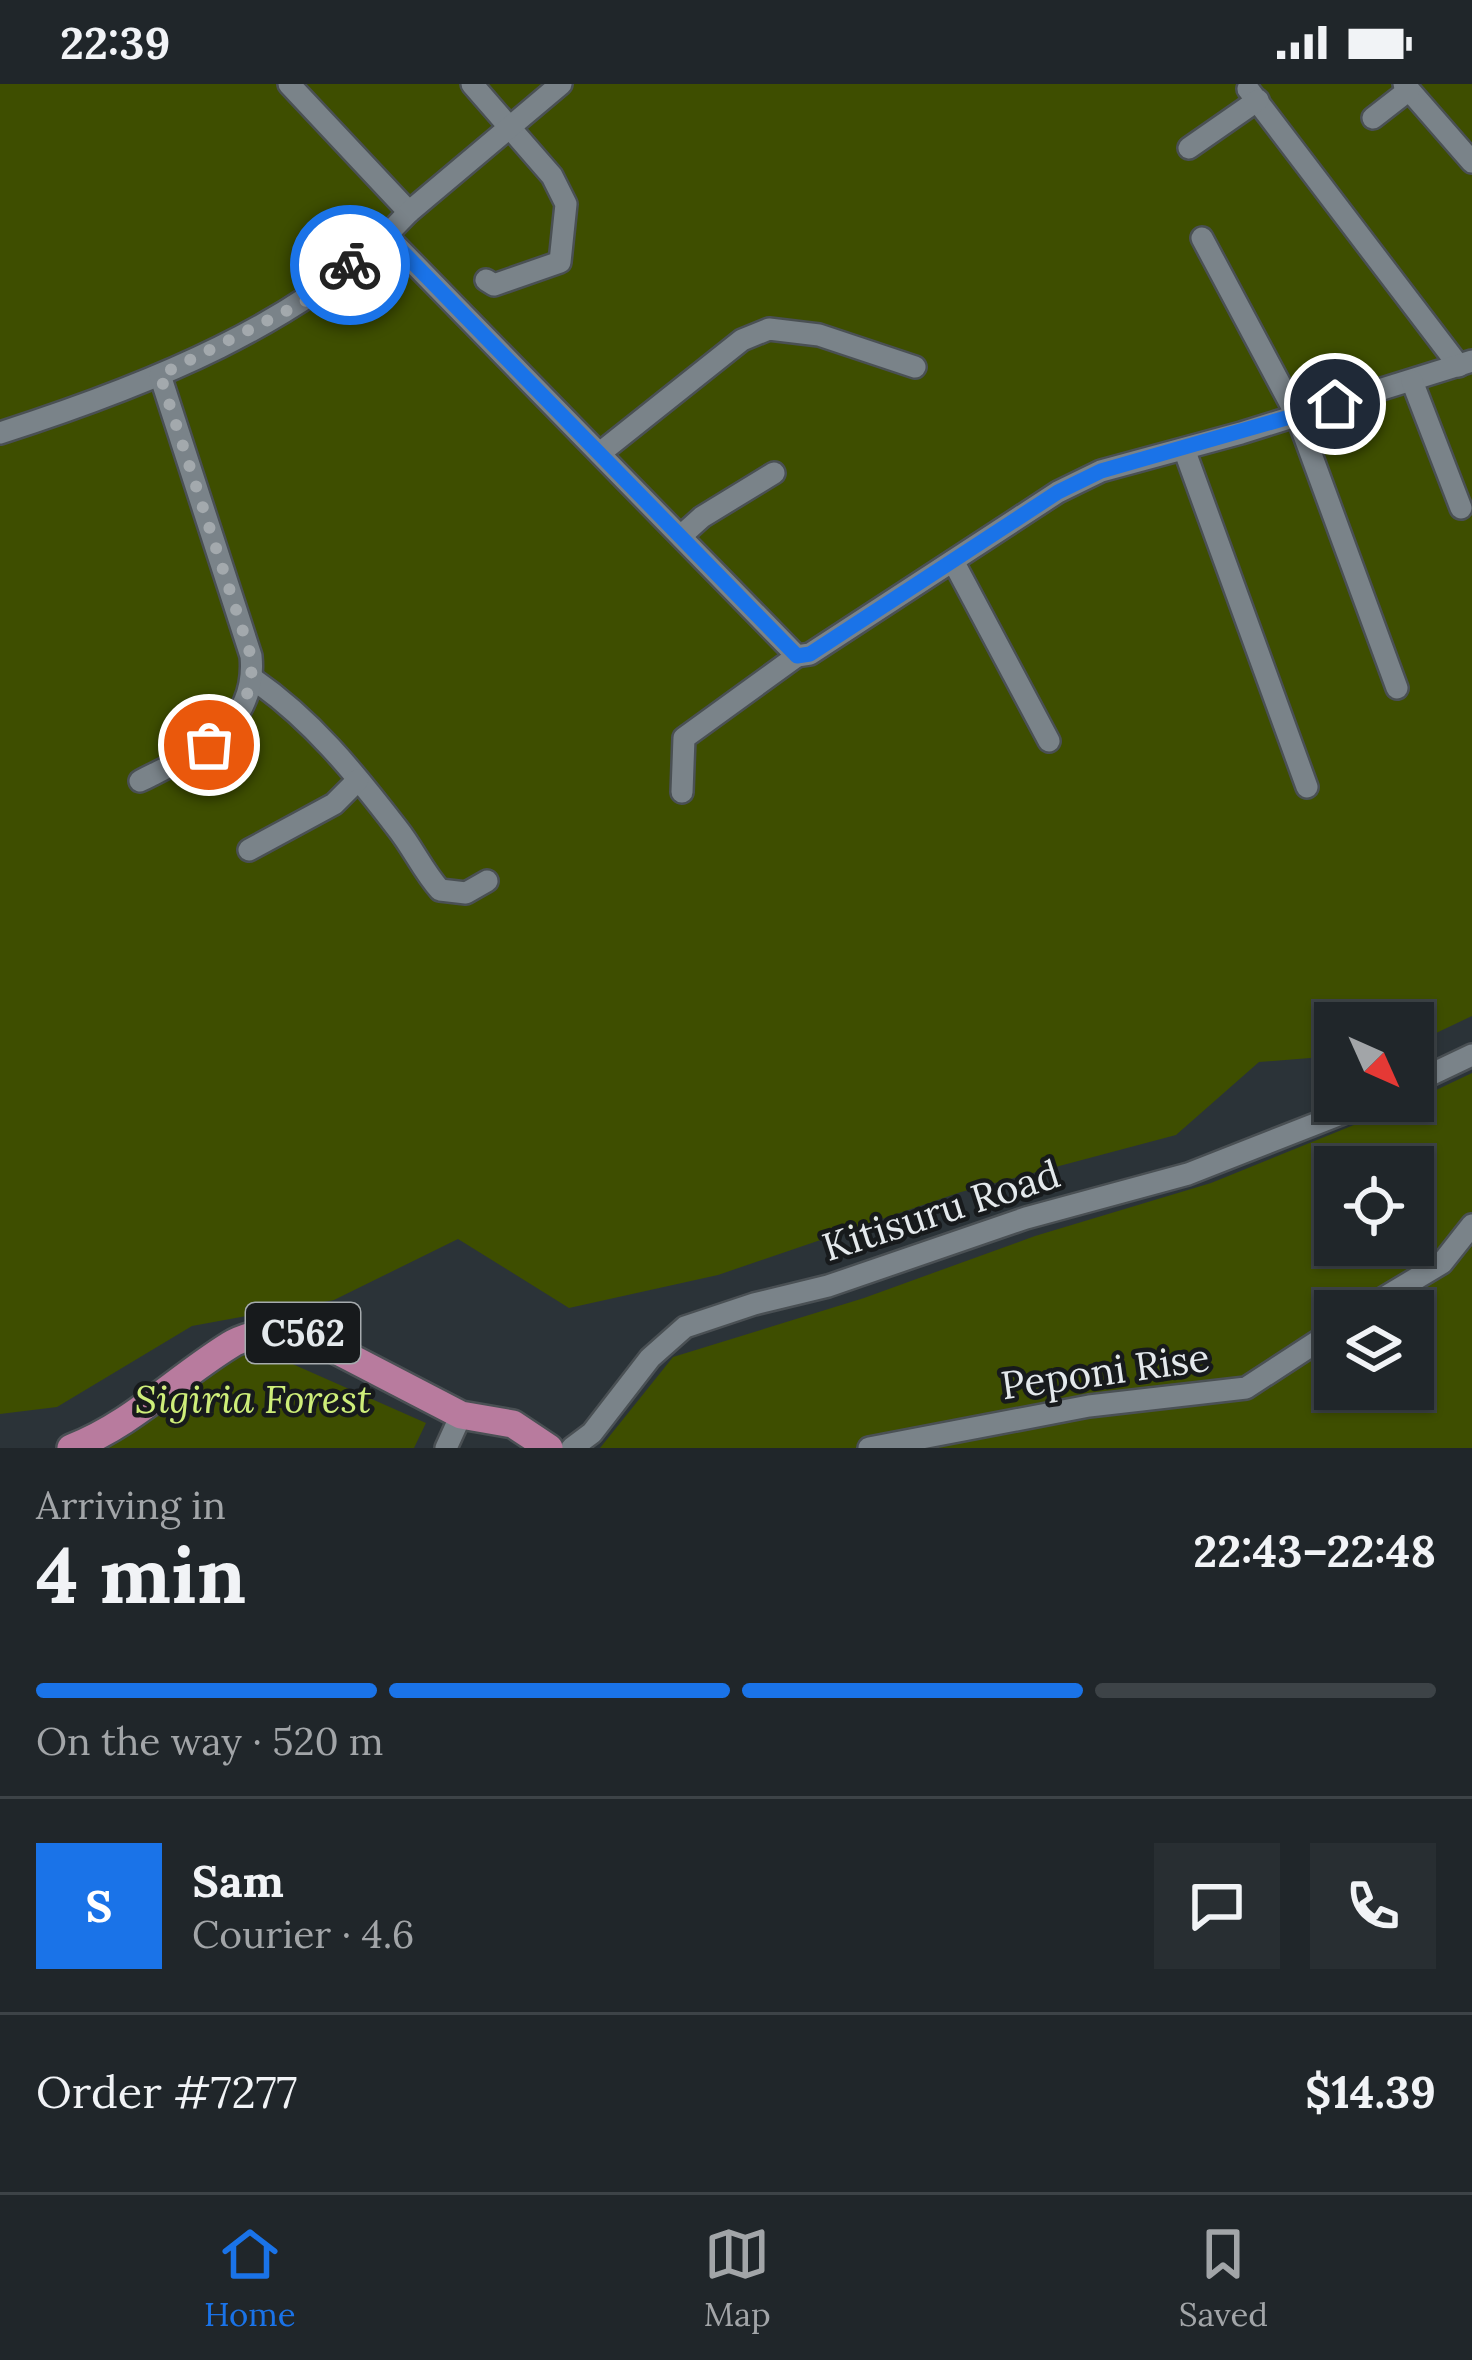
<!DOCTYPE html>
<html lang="en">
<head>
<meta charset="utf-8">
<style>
	body { margin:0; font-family:Lora,serif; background:#282e32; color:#f1f3f6; height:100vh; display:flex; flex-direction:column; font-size:45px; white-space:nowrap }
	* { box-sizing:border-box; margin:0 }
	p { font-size:39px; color:#a2a5a8 }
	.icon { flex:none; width:66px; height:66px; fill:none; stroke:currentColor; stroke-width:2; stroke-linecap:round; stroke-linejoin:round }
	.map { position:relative; height:1364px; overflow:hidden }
	.details { display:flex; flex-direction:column; background:#20262a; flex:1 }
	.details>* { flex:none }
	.needle { width:78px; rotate:135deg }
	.tools { position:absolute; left:1314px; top:918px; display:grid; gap:24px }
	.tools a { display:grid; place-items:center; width:120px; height:120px; border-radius:0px; background:#20262a; box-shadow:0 3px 9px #0004,0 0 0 3px #3d4347; font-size:60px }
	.pin { position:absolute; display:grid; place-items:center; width:102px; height:102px; color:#fff; margin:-51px; border:6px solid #fff; border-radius:50%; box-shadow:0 3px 12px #0007 }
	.courier { position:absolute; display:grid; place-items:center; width:120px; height:120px; margin:-60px; border:9px solid #1a73e8; border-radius:50%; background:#fff; color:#222; box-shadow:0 3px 15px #0007 }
	.headline em { font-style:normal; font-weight:700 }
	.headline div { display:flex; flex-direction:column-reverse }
	.headline { display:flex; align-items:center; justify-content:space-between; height:204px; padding:0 36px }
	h1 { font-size:78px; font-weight:700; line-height:90px }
	.bar { display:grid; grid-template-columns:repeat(4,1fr); gap:18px 12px; align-content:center; height:144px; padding:0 36px }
	.bar i { height:15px; border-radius:9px; background:#3d4347 }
	.bar .current { background:#1a73e8 }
	.bar p { grid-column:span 4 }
	.line { display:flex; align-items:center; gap:30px; padding:0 36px; border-top:3px solid #3d4347 }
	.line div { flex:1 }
	.round { display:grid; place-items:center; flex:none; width:126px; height:126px; border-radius:0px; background:#282e32 }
	.status { display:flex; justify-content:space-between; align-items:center; height:84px; padding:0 60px; background:#20262a; direction:ltr }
	.status svg { height:33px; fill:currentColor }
	.dock { display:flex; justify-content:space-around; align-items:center; height:168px; border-top:3px solid #3d4347; background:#20262a; font-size:33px; color:#a2a5a8 }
	.dock a { display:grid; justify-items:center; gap:6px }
	.dock .current { color:#1a73e8 }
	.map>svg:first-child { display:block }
	.green { fill:#3e4e00; fill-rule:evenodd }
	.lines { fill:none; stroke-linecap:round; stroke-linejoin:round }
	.minor-casing { stroke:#4a5054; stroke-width:26 }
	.major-casing { stroke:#4a5054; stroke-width:32 }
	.minor { stroke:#7a8389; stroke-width:21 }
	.major { stroke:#b87b9e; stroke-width:27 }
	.done { stroke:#a3a9ad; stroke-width:12; stroke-dasharray:0 21.6 }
	.route { stroke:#1a73e8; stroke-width:15 }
	.labels { text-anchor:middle; stroke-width:9; stroke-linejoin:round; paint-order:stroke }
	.shield { fill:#171a1c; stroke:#a6abae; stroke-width:3 }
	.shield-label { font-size:36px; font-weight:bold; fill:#e4e9ec }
	.street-label { font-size:39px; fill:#e4e9ec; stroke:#171a1c }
	.park-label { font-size:39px; font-style:italic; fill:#ceee79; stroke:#171a1c }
</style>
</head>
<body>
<div class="status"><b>22:39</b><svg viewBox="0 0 49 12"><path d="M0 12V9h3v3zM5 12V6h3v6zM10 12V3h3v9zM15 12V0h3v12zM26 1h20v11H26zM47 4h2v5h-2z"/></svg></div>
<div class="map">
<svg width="1472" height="1364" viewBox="0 0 1472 1364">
	<rect width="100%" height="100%" fill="#2b3338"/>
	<g class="green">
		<path d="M0 0H1472V932L1413 960V939H1335V972L1259 978 1176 1051 961 1108 718 1191 569 1224 458 1155 334 1216 192 1242 57 1323 0 1330Z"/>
		<path d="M1472 989V1364H600L673 1273 864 1214 1035 1152 1211 1099 1413 1017ZM1335 1083H1413V1161H1335ZM1335 1227H1413V1305H1335Z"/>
		<path d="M254 1263 426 1339 414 1364H93L127 1352 212 1280Z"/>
	</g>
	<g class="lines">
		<g class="minor-casing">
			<g id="minor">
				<path d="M289 0 409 128"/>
				<path d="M472 0 552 92 566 120 560 178 494 201 486 196"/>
				<path d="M1404 0 1472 78"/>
				<path d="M1248 5 1459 282"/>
				<path d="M1373 34 1409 6"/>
				<path d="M1189 64 1258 16"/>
				<path d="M387 152 797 572 810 570 1058 408 1101 387 1241 349 1472 277"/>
				<path d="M1202 154 1297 332 1397 604"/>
				<path d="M1412 297 1461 424"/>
				<path d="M0 349C143 303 306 240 409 128L561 0"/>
				<path d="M1184 365 1307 703"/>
				<path d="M600 369 742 256 769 245 819 251 915 283"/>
				<path d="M681 452 702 433 774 389"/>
				<path d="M953 477 1049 657"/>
				<path d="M253 595C311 635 354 688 397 744 413 764 423 787 440 806L466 809 487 797"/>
				<path d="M140 697C195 669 258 645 251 572L160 291"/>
				<path d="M682 708 684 654 797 572"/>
				<path d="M249 766 334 720 358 696"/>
				<path d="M1413 999 1472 971"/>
				<path d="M1362 1227 1442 1179 1472 1141"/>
				<path d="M446 1364 461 1331"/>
				<path d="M572 1364 592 1349 650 1274 685 1243 754 1220 828 1202 1026 1134 1188 1090 1374 1017"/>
				<path d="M869 1364 1089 1322 1246 1304 1335 1246"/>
			</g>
		</g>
		<g class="major-casing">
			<path id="major" d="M71 1364C131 1341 175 1295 230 1261 249 1249 262 1254 280 1237L461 1331 513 1340 549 1364"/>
		</g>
		<use href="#minor" class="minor"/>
		<use href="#major" class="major"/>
	</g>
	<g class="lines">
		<path class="done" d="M209 661C237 635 255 611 251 572L160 291 304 218 350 181"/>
		<path class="route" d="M350 181 387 152 797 572 810 570 1058 408 1101 387 1335 320"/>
	</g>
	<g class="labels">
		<rect class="shield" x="246" y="1219" width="114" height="60" rx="9"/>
		<g class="shield-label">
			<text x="303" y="1262">C562</text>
		</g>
		<g class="street-label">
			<text transform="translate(941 1126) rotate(-18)" y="14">Kitisuru Road</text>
			<text transform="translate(1105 1287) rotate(-8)" y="14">Peponi Rise</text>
		</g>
		<g class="park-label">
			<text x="253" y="1329">Sigiria Forest</text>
		</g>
	</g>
</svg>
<div class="tools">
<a><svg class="needle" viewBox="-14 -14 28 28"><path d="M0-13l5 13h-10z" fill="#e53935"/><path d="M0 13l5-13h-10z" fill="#a2a5a8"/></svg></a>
<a><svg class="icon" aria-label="locate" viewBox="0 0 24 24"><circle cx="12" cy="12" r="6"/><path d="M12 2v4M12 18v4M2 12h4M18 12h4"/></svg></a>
<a><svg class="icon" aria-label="layers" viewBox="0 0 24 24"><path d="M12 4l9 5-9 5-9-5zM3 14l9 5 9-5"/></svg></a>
</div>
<div class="pin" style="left:209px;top:661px;background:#ea580c"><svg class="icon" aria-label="bag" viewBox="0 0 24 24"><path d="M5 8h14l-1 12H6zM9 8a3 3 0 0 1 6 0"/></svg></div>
<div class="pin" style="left:1335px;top:320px;background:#1f2937"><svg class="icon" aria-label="home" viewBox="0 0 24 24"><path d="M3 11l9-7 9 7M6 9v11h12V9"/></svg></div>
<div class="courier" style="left:350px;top:181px"><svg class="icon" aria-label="bike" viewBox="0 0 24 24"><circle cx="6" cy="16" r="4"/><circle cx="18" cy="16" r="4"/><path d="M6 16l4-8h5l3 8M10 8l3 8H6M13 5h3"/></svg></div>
</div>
<section class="details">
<div class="headline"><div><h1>4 min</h1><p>Arriving in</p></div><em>22:43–22:48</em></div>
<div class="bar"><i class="current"></i><i class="current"></i><i class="current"></i><i></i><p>On the way · 520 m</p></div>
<div class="line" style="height:216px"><b class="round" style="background:#1a73e8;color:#fff">S</b><div><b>Sam</b><p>Courier · 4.6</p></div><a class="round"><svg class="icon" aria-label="chat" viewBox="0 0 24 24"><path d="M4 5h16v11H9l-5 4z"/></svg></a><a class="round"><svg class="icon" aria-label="phone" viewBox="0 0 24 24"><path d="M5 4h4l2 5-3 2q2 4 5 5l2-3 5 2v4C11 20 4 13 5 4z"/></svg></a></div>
<div class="line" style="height:156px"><div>Order #7277</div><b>$14.39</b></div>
</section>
<nav class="dock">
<a class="current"><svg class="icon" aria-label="home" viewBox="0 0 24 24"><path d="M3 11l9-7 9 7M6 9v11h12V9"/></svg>Home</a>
<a><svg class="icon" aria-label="map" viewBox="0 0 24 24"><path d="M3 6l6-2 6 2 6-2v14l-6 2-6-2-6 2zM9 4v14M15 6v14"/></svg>Map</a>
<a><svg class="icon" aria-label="saved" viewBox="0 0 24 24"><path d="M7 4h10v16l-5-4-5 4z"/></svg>Saved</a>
</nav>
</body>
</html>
